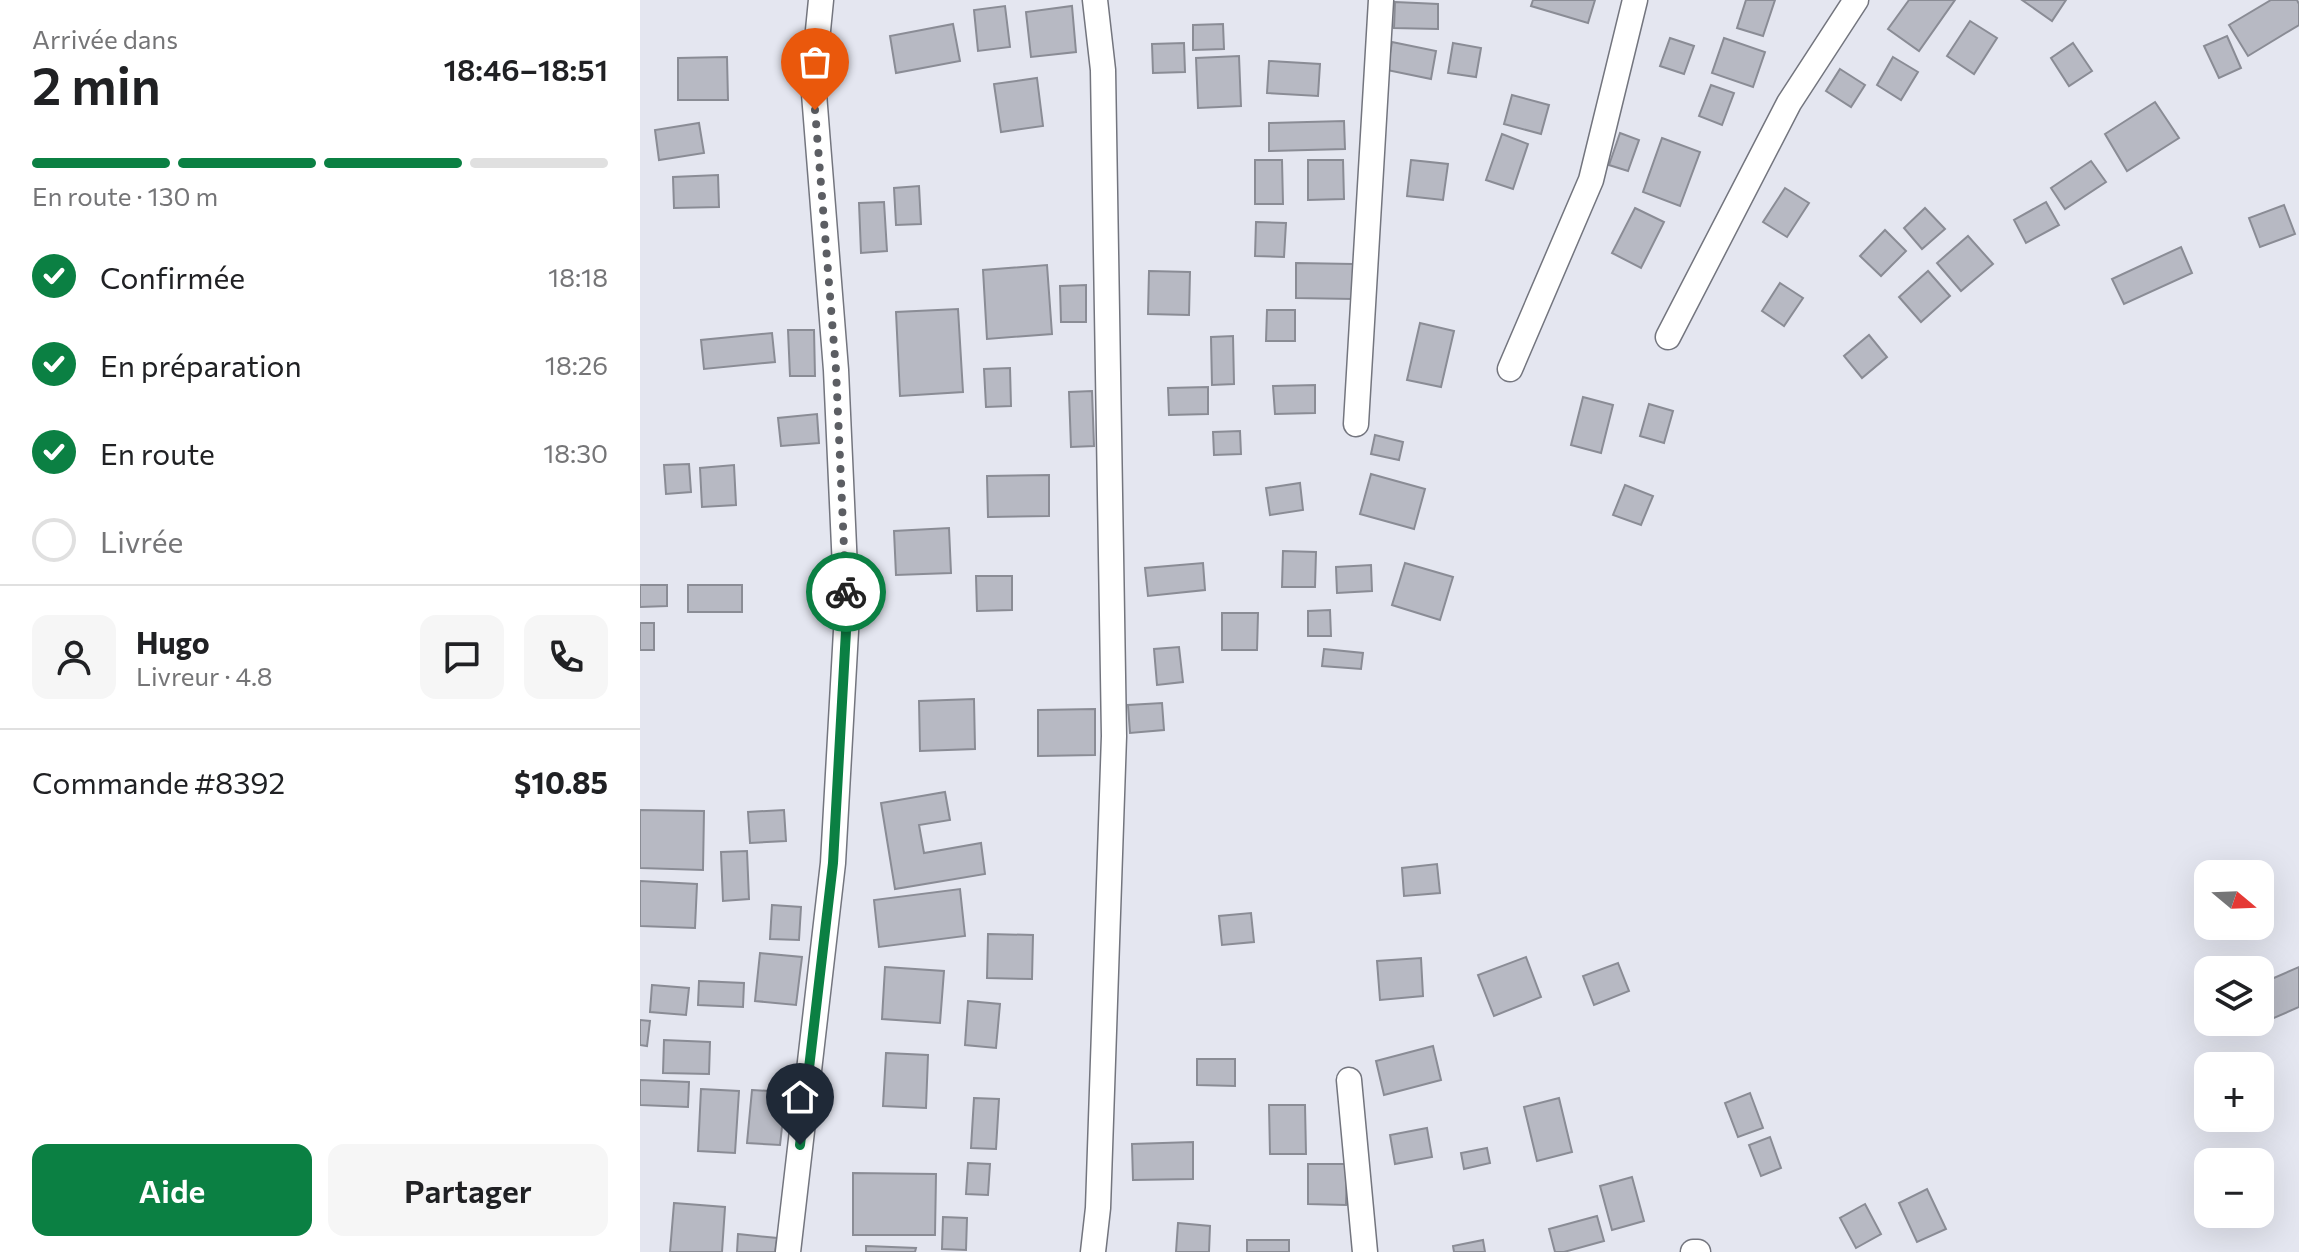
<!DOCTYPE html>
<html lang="fr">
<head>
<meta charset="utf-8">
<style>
	body { margin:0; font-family:Commissioner,sans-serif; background:#f6f6f6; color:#202124; height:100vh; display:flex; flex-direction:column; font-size:30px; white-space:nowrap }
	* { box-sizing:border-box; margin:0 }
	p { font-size:26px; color:#757577 }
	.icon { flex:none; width:44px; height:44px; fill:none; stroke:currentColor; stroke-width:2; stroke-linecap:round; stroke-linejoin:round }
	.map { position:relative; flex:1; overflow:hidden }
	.panel { display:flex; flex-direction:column; background:#fff; width:640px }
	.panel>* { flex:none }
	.needle { width:52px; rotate:109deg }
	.tools { position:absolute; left:1554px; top:860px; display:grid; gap:16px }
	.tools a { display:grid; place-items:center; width:80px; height:80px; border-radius:16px; background:#fff; box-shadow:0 8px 32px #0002; font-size:40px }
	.pin { position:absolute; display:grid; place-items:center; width:68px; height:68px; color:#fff; margin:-82px -34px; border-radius:50% 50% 50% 0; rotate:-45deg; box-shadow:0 0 8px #0007 }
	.pin .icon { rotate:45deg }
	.courier { position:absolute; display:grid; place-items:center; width:80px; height:80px; margin:-40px; border:6px solid #0b8043; border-radius:50%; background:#fff; color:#222; box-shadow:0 2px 10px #0007 }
	.summary em { font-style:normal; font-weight:600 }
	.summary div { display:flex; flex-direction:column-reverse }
	.summary { display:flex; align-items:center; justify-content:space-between; height:136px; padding:0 32px }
	h1 { font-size:52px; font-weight:600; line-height:60px }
	.bar { display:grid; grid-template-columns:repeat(4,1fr); gap:12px 8px; align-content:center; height:96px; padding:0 32px }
	.bar i { height:10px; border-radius:6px; background:#e0e0e0 }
	.bar .active { background:#0b8043 }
	.bar p { grid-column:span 4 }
	.line { display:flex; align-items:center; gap:20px; padding:0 32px; border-top:2px solid #e0e0e0 }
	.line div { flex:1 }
	.round { display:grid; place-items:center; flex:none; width:84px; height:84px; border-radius:16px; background:#f6f6f6 }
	ol { padding:0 32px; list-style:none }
	li { display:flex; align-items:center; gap:24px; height:88px }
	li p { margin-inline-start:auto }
	li .icon { padding:8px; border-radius:50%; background:#0b8043; color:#fff; stroke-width:4 }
	li:last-child { color:#757577 }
	li i { width:44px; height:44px; border:4px solid #e0e0e0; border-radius:50% }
	.primary-button { display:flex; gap:16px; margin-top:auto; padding:16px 32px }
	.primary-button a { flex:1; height:92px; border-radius:16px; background:#0b8043; color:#fff; font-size:32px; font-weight:600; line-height:92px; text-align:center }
	.primary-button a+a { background:#f6f6f6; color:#202124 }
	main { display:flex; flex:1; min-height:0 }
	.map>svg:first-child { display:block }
	.building { fill:#b7b9c3; stroke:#8a8c95; stroke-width:2 }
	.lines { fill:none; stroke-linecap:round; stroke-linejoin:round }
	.minor-casing { stroke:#73757e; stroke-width:27 }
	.minor { stroke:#fff; stroke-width:24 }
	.done { stroke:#5c5e63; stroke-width:8; stroke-dasharray:0 14.4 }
	.route { stroke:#0b8043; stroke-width:10 }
</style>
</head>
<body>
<main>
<section class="panel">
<div class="summary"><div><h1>2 min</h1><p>Arrivée dans</p></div><em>18:46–18:51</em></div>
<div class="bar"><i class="active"></i><i class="active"></i><i class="active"></i><i></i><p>En route · 130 m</p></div>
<ol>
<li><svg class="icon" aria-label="check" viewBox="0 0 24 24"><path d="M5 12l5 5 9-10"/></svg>Confirmée<p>18:18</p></li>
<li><svg class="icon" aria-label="check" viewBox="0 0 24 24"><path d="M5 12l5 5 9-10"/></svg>En préparation<p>18:26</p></li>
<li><svg class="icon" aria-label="check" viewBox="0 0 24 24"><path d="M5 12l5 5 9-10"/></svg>En route<p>18:30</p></li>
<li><i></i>Livrée</li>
</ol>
<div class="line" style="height:144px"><a class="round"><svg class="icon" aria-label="person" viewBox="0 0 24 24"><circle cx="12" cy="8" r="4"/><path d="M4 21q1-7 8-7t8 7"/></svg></a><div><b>Hugo</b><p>Livreur · 4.8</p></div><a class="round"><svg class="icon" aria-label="chat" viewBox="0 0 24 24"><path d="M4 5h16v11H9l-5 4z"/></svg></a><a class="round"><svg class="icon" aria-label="phone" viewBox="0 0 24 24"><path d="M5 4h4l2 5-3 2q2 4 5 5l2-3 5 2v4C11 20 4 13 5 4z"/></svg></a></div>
<div class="line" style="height:104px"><div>Commande #8392</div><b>$10.85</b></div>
<div class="primary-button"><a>Aide</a><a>Partager</a></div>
</section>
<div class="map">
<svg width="1659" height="1252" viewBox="0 0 1659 1252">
	<rect width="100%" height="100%" fill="#e4e6f0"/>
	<g class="building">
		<path d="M893 0H955L948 23 891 6Z"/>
		<path d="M1106 0H1135L1123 36 1097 28Z"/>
		<path d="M1269 0H1315L1279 51 1248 29Z"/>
		<path d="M1382 0H1426L1412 21Z"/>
		<path d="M1631 0H1657L1659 4V25L1608 56 1589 25Z"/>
		<path d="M755 2 798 4V29L754 28Z"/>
		<path d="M365 6 370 47 338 51 334 10Z"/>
		<path d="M432 6 436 52 391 57 386 12Z"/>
		<path d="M1330 21 1357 38 1334 74 1307 56Z"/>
		<path d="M313 24 320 61 256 73 250 36Z"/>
		<path d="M583 24 584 49 553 50V25Z"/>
		<path d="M1587 36 1601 68 1579 78 1564 46Z"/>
		<path d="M1030 38 1054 46 1044 74 1020 66Z"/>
		<path d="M1084 38 1125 52 1113 87 1072 73Z"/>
		<path d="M752 42 796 51 791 79 747 70Z"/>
		<path d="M544 43 545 72 513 73 512 44Z"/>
		<path d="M813 43 841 48 836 77 808 73Z"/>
		<path d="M1433 43 1452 71 1429 86 1411 58Z"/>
		<path d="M599 56 601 106 558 108 556 58Z"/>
		<path d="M87 57 88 100H38V58Z"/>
		<path d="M1253 57 1278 72 1261 100 1237 85Z"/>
		<path d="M629 61 680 64 678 96 627 93Z"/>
		<path d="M1200 69 1225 85 1211 107 1186 91Z"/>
		<path d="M397 78 403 126 361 132 354 84Z"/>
		<path d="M1071 85 1094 93 1082 125 1059 116Z"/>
		<path d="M872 95 909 105 901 134 864 124Z"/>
		<path d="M1515 102 1539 138 1487 171 1465 134Z"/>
		<path d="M704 121 705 149 629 151V123Z"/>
		<path d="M59 123 64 153 19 160 15 130Z"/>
		<path d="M980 133 999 140 988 171 969 165Z"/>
		<path d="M862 134 888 144 873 189 846 180Z"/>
		<path d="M1022 138 1060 152 1040 206 1003 192Z"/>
		<path d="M615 160H642L643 204H615Z"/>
		<path d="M668 160H703L704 199 668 200Z"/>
		<path d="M771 160 808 164 803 200 767 196Z"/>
		<path d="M1451 161 1466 182 1425 209 1411 188Z"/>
		<path d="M78 175 79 207 34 208 33 177Z"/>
		<path d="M279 186 281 224 256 225 254 188Z"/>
		<path d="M1145 188 1169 203 1147 237 1123 222Z"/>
		<path d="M244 202 247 251 221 253 219 203Z"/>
		<path d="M1406 202 1419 225 1386 243 1374 220Z"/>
		<path d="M1644 205 1655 234 1620 247 1609 218Z"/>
		<path d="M995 208 1024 222 1001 268 972 253Z"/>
		<path d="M1285 208 1305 229 1282 249 1264 228Z"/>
		<path d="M616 222 646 223 644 257 615 256Z"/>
		<path d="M1245 230 1266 251 1241 276 1220 256Z"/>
		<path d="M1328 236 1353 264 1321 291 1297 263Z"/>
		<path d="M1541 247 1552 273 1484 304 1472 279Z"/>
		<path d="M656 263 713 264V299L656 298Z"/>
		<path d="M407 265 412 334 347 339 343 270Z"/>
		<path d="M509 271 550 272 549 315 508 314Z"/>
		<path d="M1288 271 1310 296 1281 322 1259 297Z"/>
		<path d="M1140 283 1163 298 1144 326 1122 311Z"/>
		<path d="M446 285V322H421L420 286Z"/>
		<path d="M318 309 323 392 260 396 256 312Z"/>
		<path d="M627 310H655V341H626Z"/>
		<path d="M780 323 814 331 801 387 767 380Z"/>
		<path d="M148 330H174L175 376H150Z"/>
		<path d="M132 333 135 362 64 369 61 340Z"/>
		<path d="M1229 335 1247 357 1222 378 1204 356Z"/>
		<path d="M593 336 594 384 572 385 571 337Z"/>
		<path d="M370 368 371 406 346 407 344 369Z"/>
		<path d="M675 385V413L635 414 633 386Z"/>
		<path d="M568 387V414L529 415 528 388Z"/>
		<path d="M452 391 454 446 431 447 429 392Z"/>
		<path d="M943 397 973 405 961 453 931 445Z"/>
		<path d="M1009 404 1033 411 1024 443 1000 436Z"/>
		<path d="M177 414 179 443 141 446 138 418Z"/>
		<path d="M600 431 601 454 574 455 573 432Z"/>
		<path d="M735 435 763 442 759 460 731 454Z"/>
		<path d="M49 464 51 492 26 494 24 465Z"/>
		<path d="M94 465 96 505 62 507 60 468Z"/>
		<path d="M731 474 785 489 774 529 720 514Z"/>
		<path d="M409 475V516L348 517 347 476Z"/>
		<path d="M660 483 663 510 630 515 626 488Z"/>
		<path d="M985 485 1013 496 1001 525 973 515Z"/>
		<path d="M309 528 311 573 256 575 254 531Z"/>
		<path d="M643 551 676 552 675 587H642Z"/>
		<path d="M563 563 565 590 508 596 505 568Z"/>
		<path d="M765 563 813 577 800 620 752 605Z"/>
		<path d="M731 565 732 591 697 593 696 567Z"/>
		<path d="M336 576H372V610L337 611Z"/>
		<path d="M0 585H27V606L0 607Z"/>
		<rect x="48" y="585" width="54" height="27"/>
		<path d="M690 610 691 636H668V611Z"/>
		<path d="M582 613H618L617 650H582Z"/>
		<rect x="0" y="623" width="14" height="27"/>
		<path d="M539 647 543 682 517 685 514 649Z"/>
		<path d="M684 649 723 653 721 669 682 666Z"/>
		<path d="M334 699 335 749 280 751 279 701Z"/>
		<path d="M522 703 524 730 490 733 488 705Z"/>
		<path d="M455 709V755L398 756V710Z"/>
		<path d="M305 792 310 820 279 825 284 853 341 843 345 874 255 889 241 803Z"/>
		<path d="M0 810 64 811 63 870 0 868Z"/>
		<path d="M144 810 146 841 110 843 108 812Z"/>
		<path d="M107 851 109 899 83 901 81 852Z"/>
		<path d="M797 864 800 893 764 896 762 868Z"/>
		<path d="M0 881 57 884 55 928 0 926Z"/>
		<path d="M320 889 325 936 239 947 234 900Z"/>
		<path d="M132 905 161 907 159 940 130 939Z"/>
		<path d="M611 913 614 942 582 945 579 916Z"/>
		<path d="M348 934 393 935 392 979 347 978Z"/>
		<path d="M120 953 162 957 156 1005 115 1001Z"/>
		<path d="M886 957 901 997 854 1016 838 975Z"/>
		<path d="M781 958 783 996 740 1000 737 961Z"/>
		<path d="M978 963 989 991 954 1005 943 976Z"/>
		<path d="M245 967 304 971 300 1023 242 1019Z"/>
		<path d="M1659 967V1007L1620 1024V984Z"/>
		<path d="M59 981 104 983 103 1007 58 1005Z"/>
		<path d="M12 985 49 988 46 1015 10 1012Z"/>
		<path d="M328 1001 360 1004 356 1048 325 1045Z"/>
		<path d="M0 1020 10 1021 7 1046 0 1045Z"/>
		<path d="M24 1040 70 1042 69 1074 23 1073Z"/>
		<path d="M793 1046 801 1080 744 1095 736 1061Z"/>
		<path d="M246 1053 288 1055 286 1108 243 1106Z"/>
		<path d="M557 1059H595V1086L557 1085Z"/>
		<path d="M0 1080 49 1082 48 1107 0 1105Z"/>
		<path d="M61 1089 99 1091 95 1153 58 1151Z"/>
		<path d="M112 1090 146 1092 140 1145 107 1143Z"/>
		<path d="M1110 1093 1123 1128 1098 1137 1085 1103Z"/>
		<path d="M334 1098 359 1099 356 1149 331 1148Z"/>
		<path d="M919 1098 932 1152 897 1161 884 1107Z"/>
		<path d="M629 1105H665L666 1154H630Z"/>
		<path d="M787 1128 792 1157 755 1164 750 1135Z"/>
		<path d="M1130 1137 1141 1168 1121 1176 1109 1145Z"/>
		<path d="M553 1142V1179L493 1180 492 1144Z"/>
		<path d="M847 1148 850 1163 824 1169 821 1153Z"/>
		<path d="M328 1163 350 1164 348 1195 326 1194Z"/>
		<path d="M668 1164H707L706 1205 668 1204Z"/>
		<path d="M213 1173 296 1174 295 1235H213Z"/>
		<path d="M992 1177 1004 1221 972 1230 960 1186Z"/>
		<path d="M1287 1189 1306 1229 1277 1242 1259 1203Z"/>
		<path d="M34 1203 85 1207 82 1252H30Z"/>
		<path d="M1225 1204 1241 1234 1216 1248 1200 1218Z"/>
		<path d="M957 1216 964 1241 924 1252H915L909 1229Z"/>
		<path d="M303 1217 327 1218 326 1250 302 1249Z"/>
		<path d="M538 1223 570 1226 569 1252H536Z"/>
		<path d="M98 1234 137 1238 135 1252H97Z"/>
		<rect x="607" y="1240" width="42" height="12"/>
		<path d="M843 1240 845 1252H814L813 1246Z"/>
		<path d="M226 1246 276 1248 275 1252H226Z"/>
	</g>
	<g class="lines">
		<g class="minor-casing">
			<g id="minor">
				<path d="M1028 337 1149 103 1216 0"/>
				<path d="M870 369 951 180 995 0"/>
				<path d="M716 424 741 0"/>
				<path d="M709 1080 725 1252"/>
				<path d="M148 1252 193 863 207 613 196 370 173 81 181 0"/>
				<path d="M453 1252 458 1208 474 736 463 70 455 0"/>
				<path d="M1053 1252H1058"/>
			</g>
		</g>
		<use href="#minor" class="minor"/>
	</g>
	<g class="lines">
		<path class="done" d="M175 110 196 370 206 592"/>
		<path class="route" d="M160 1145 193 863 207 613 206 592"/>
	</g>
</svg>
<div class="tools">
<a><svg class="needle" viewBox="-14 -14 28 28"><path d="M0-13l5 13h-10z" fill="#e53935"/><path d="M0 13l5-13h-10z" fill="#757577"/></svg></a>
<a><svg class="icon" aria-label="layers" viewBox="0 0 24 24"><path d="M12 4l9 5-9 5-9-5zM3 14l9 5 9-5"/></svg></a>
<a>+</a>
<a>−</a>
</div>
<div class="pin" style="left:175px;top:110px;background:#ea580c"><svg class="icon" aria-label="bag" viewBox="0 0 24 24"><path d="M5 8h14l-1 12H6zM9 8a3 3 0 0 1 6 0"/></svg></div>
<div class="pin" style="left:160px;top:1145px;background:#1f2937"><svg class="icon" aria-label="home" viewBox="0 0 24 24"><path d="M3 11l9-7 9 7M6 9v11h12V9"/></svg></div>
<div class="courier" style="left:206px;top:592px"><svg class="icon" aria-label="bike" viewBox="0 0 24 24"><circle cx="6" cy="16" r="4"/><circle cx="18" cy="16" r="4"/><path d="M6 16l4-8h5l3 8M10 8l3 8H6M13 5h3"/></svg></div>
</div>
</main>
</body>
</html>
